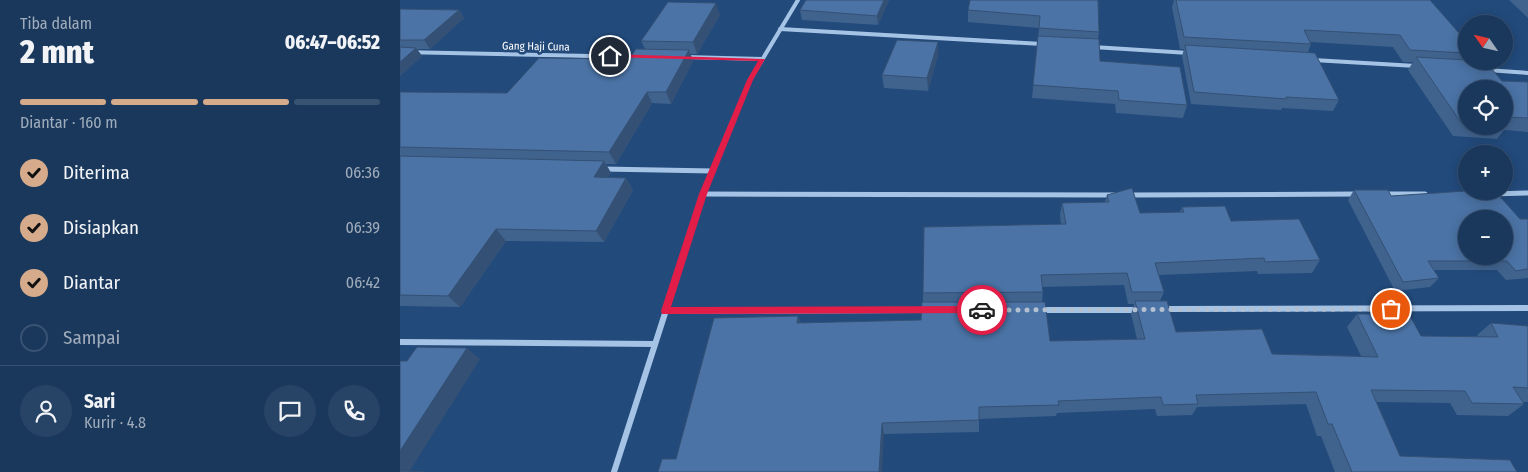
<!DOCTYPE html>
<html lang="id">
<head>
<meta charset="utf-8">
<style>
	body { margin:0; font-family:"Fira Sans Condensed",sans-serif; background:#274365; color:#f1f3f6; height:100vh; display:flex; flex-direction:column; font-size:19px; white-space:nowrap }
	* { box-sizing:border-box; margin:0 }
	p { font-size:16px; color:#9facbb }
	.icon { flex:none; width:28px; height:28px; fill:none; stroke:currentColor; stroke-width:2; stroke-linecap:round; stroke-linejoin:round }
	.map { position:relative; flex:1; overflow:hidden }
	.side { display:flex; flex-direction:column; background:#1a385c; width:400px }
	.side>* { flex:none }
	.needle { width:32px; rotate:304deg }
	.tools { position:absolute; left:1058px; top:15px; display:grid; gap:10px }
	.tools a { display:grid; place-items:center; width:55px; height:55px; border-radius:50%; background:#1a385c; box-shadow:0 2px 12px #0003,0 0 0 1px #385272; font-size:25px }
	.pin { position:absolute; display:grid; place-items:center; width:42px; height:42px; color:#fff; margin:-21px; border:2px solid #fff; border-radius:50%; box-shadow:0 1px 5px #0007 }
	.courier { position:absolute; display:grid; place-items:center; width:50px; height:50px; margin:-25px; border:4px solid #e11d48; border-radius:50%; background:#fff; color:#222; box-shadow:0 1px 6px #0007 }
	.summary em { font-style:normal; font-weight:800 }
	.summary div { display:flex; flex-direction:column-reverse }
	.summary { display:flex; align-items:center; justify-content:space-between; height:85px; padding:0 20px }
	h1 { font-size:32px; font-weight:800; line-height:38px }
	.bar { display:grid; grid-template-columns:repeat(4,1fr); gap:8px 5px; align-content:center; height:60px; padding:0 20px }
	.bar i { height:6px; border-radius:4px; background:#385272 }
	.bar .selected { background:#d6ab8b }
	.bar p { grid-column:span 4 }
	.line { display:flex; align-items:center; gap:12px; padding:0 20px; border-top:1px solid #385272 }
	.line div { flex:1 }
	.round { display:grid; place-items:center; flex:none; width:52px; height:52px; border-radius:26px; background:#274365 }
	ol { padding:0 20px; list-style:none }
	li { display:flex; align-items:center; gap:15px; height:55px }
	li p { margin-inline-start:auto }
	li .icon { padding:5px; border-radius:50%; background:#d6ab8b; color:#111; stroke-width:4 }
	li:last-child { color:#9facbb }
	li i { width:28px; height:28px; border:2px solid #385272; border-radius:50% }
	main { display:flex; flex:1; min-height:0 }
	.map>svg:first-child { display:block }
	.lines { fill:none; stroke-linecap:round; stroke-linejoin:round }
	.street-far2 { stroke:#a5c3e5; stroke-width:4 }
	.street-far1 { stroke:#a5c3e5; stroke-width:5 }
	.street { stroke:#a5c3e5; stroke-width:6 }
	.wall { fill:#40638e; fill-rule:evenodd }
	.shaded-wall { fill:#345074 }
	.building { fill:#4b73a5; stroke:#345074; fill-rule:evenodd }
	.route { fill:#e11d48 }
	.done { stroke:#b2c0d1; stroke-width:5; stroke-dasharray:0 9 }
	.labels { text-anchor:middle; stroke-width:5; stroke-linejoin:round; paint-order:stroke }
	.far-street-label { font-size:11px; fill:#fff; stroke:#224a7b }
</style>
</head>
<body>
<main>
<section class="side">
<div class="summary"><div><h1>2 mnt</h1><p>Tiba dalam</p></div><em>06:47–06:52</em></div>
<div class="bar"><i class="selected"></i><i class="selected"></i><i class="selected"></i><i></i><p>Diantar · 160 m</p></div>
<ol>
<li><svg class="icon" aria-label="check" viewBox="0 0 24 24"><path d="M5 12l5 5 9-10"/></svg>Diterima<p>06:36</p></li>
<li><svg class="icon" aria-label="check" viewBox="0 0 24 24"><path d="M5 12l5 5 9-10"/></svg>Disiapkan<p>06:39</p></li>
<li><svg class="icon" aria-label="check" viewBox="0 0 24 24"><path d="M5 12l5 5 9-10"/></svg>Diantar<p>06:42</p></li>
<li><i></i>Sampai</li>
</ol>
<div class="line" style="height:90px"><a class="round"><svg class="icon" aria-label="person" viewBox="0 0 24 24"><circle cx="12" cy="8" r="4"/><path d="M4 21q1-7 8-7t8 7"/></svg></a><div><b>Sari</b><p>Kurir · 4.8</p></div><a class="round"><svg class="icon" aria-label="chat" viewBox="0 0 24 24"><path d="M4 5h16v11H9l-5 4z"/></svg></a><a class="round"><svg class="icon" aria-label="phone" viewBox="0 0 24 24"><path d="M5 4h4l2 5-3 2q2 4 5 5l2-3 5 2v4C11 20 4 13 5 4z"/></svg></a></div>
</section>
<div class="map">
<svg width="1128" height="472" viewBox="0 0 1128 472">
	<rect width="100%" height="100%" fill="#224a7b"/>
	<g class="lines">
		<g class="street-far2">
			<path d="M380 29 642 44"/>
			<path d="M693 47 789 53"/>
			<path d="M0 52 237 57"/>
			<path d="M285 57 362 59"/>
			<path d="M913 60 1016 66"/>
			<path d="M1087 70 1128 73"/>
			<path d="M332 123 350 80 398 0"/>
		</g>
		<g class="street-far1">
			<path d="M203 169 313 171"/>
			<path d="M303 194 715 195"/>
			<path d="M984 194H1025"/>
			<path d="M1091 194 1128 193"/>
			<path d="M729 195 958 194"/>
			<path d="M276 277 303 194 333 121"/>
		</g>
		<g class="street">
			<path d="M763 309 1128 308"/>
			<path d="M641 310H737"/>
			<path d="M265 311 527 310"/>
			<path d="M0 342 255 344"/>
			<path d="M214 472 277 276"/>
		</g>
	</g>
	<g class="wall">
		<path d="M406 0H489L478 25 402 20 400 10Z"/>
		<path d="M698 0 699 32 698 39 700 61 787 105 783 118 716 113 715 104 632 98 639 28 568 22V10Z"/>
		<path d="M774 0H1030L1066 41V61L1102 81 1128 82V132L1104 130 1097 139 1053 136 1008 70 1013 62H1003L993 47 910 42 911 44 908 52 939 100 933 111 882 108 881 110 791 104 782 56 784 49H780L772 7ZM1066 89H1104V126H1066Z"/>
		<path d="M1109 0H1128V18Z"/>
		<path d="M0 9 59 10 64 18 30 49H17L22 56 0 76Z"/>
		<path d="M320 15 297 54H290L293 61 271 104 252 103 216 164H206L211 173 208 177 226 178 233 190 204 242 106 241 60 307 0 306V92L107 93 229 59 245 49 241 41Z"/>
		<path d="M538 42V55L528 91 484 88 482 75Z"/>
		<path d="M954 190 1120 219H1128V278L1106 280 1097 270H1034L1039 278 1030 287 995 291 948 200Z"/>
		<path d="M707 195 740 213 780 212 782 207 831 221 920 260 912 273 858 274 857 271 759 275 764 292 760 301 776 332 872 354 961 356 947 327 957 314 1021 336H1078L1077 335 1091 323 1128 326V402H1123L1124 404 1108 416 1057 415 1050 403 976 402 1000 456 1117 472H935L921 436H917L906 404 797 407 792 415 757 416 755 409 657 413 656 416 579 419V432L484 434 276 459 398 316 401 323 521 320 523 302V293L661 224 660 215 662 203 705 202ZM724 285 728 304H734L731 314 737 339 650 341 642 302 643 292 642 287Z"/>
	</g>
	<g class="shaded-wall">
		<path d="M484 0H489L478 25 477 16Z"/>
		<path d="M316 3 320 15 297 54 293 42Z"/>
		<path d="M59 10 64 18 30 49 24 40Z"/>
		<path d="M538 42V55L528 91 527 78Z"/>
		<path d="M16 48 22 56 0 76V62Z"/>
		<path d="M289 50 293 61 271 104 266 92Z"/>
		<path d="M247 92 252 103 216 164 209 152Z"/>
		<path d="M204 161 211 173 201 189 194 177Z"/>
		<path d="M226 178 233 190 204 242 196 231Z"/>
		<path d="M96 229 106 241 60 307 48 296Z"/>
		<path d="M398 316 403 329 397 323Z"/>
		<path d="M67 348 80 359 9 472H0V451Z"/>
		<path d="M482 423 484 434 482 472H479Z"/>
	</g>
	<g class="building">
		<path d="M406 0H484L477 16 400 10Z"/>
		<path d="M570 0H698L699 32 639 28 640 16 568 10Z"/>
		<path d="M776 0H1030L1066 41V53L1010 50 1000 35 904 30 911 44 784 37Z"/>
		<path d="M268 2 316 3 293 42 241 41Z"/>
		<path d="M0 9 59 10 24 40H0Z"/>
		<path d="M638 36 699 39 700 61 780 67 787 105 719 100 718 91 633 85Z"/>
		<path d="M497 40 538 42 527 78 482 75Z"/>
		<path d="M785 45 915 53 939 100 886 97V99L794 92Z"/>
		<path d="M0 47 16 48 0 62Z"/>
		<path d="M236 49 289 50 266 92H247L209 152 0 147V92L107 93 139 58 229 59Z"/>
		<path d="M1016 57 1066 60V61H1085L1102 81 1128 82V118L1104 117V89H1066V124H1062Z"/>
		<path d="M1104 121 1108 126H1104Z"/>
		<path d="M0 156 204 161 194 177 226 178 196 231 96 229 48 296 0 295Z"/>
		<path d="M732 188 740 213 784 212 782 207 825 206 831 221 899 219 920 260 865 262 864 258 755 263 764 292H732L727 273 641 275 643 292 523 293 524 227 666 224 662 203 709 202 707 195Z"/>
		<path d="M954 190H988L991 196 1066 191H1095L1120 219H1128V269L1116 271 1107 261H1028L1039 278 1003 282ZM1066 219H1104V256H1066Z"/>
		<path d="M735 301H767L776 332 862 329 872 354 978 357 957 314H1009L1021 336 1098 337 1091 323 1128 326V388L1113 387 1124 404 1072 403 1065 391 971 390 1000 456 1110 460 1117 472H952L932 424H928L916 392 796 395 798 404 763 405 761 397 658 401 659 405 579 407V420L482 423 479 472H258L262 459H276L314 318 398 316 397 323 521 320 522 302H645L650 341 745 339Z"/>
		<path d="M17 347 67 348 0 451V361H7Z"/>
		<path d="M0 471 25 472H0Z"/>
	</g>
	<path class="route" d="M210 54 365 59 353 80 307 194 271 307 582 306 585 307V313L262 314 261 311 299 194 347 80 358 61 208 57Z"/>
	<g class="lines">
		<path class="done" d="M582 310 991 309"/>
	</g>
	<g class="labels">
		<g class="far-street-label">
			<text transform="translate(136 46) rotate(1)" y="4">Gang Haji Cuna</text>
		</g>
	</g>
</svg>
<div class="tools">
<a><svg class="needle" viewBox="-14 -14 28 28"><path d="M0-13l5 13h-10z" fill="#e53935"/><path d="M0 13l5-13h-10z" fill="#9facbb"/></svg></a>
<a><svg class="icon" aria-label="locate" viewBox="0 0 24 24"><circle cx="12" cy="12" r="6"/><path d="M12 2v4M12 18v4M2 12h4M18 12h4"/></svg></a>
<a>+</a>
<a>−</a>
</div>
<div class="pin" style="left:991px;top:309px;background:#ea580c"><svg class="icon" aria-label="bag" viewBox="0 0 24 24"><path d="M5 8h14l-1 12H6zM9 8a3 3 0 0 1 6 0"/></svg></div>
<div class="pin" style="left:210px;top:56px;background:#1f2937"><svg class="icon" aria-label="home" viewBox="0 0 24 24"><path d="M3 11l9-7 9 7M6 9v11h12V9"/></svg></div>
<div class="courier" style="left:582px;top:310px"><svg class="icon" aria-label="car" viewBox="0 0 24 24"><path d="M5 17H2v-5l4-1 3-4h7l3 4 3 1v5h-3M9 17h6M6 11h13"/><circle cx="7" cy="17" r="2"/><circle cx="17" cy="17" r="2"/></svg></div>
</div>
</main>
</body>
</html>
